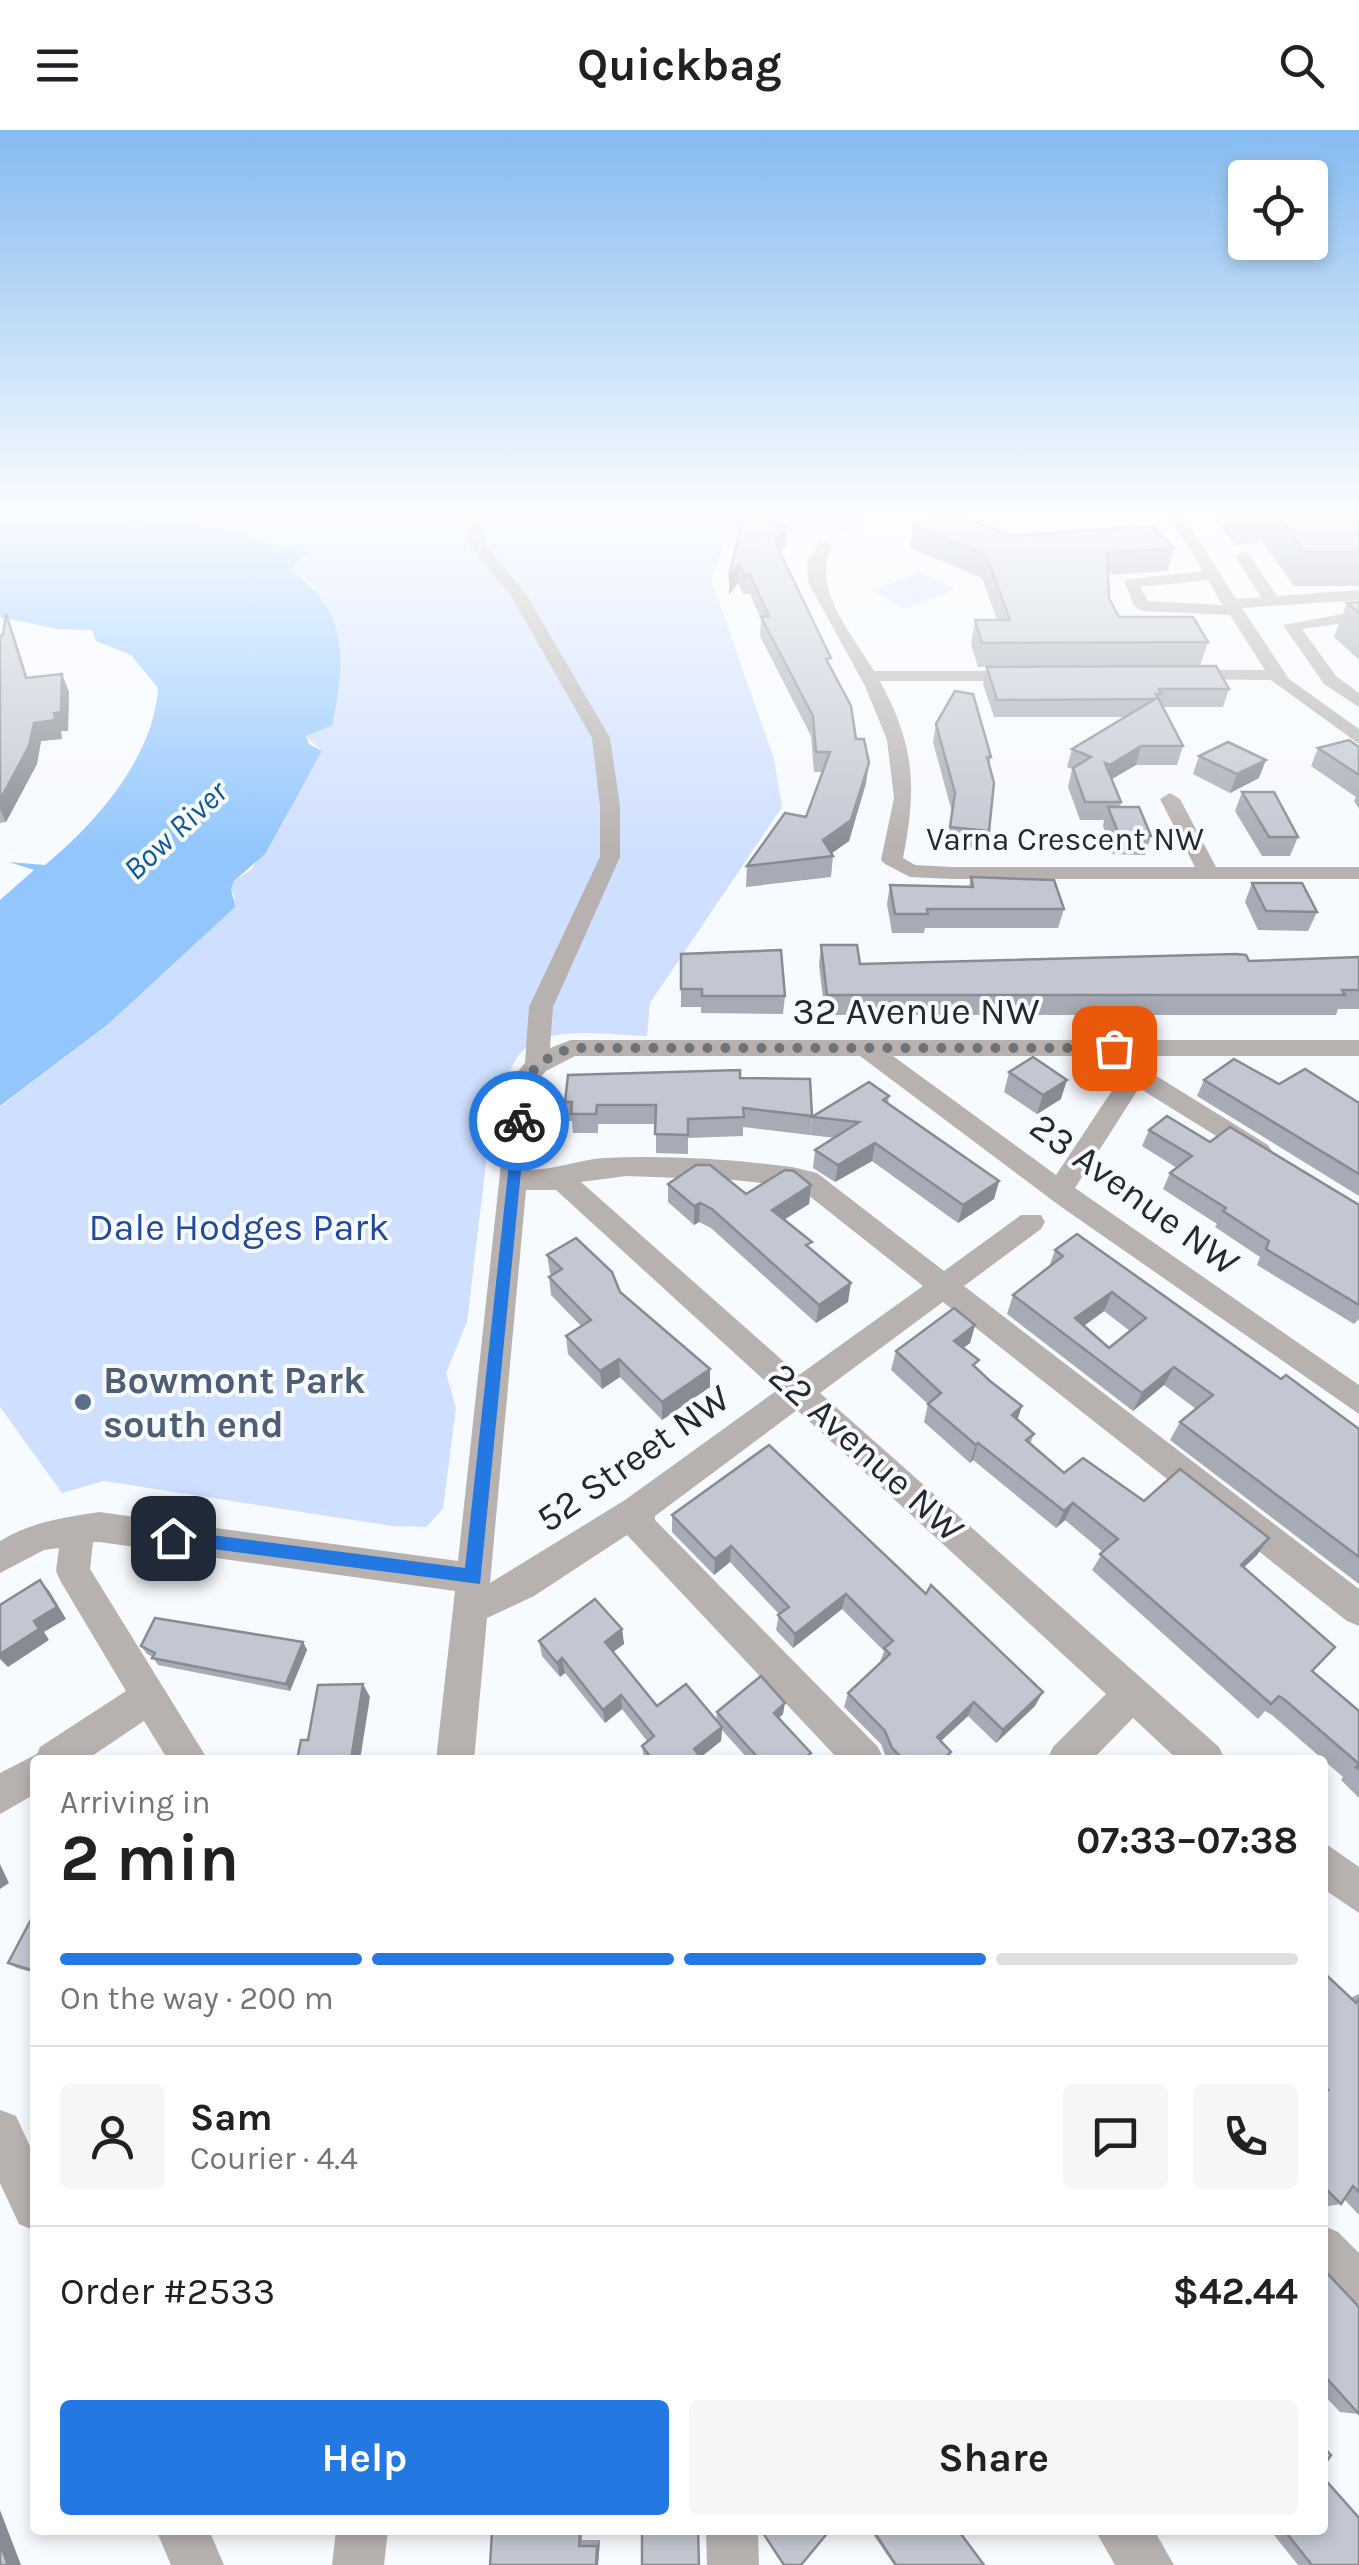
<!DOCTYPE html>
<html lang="en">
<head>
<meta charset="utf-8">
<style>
	body { margin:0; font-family:Karla,sans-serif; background:#f6f6f6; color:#202124; height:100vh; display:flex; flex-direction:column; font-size:38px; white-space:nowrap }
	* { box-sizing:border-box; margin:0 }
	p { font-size:32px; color:#757577 }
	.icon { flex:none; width:55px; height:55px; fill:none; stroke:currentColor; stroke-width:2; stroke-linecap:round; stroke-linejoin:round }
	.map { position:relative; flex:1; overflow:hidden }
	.details { position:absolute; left:30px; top:1625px; width:1298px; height:780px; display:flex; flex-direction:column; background:#fff; border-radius:10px; box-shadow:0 5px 15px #0003 }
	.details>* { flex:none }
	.fabs { position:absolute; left:1228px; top:30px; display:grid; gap:20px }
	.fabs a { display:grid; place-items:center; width:100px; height:100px; border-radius:10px; background:#fff; box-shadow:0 5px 15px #0003; font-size:50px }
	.pin { position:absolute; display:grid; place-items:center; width:85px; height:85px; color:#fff; margin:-42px; border-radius:20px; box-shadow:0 5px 15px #0006 }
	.courier { position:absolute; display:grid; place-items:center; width:100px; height:100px; margin:-50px; border:8px solid #2478e2; border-radius:50%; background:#fff; color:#222; box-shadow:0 2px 12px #0007 }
	.headline em { font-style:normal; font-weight:700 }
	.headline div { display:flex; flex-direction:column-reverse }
	.headline { display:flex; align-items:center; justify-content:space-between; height:170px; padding:0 30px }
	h1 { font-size:65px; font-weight:700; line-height:75px }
	.bar { display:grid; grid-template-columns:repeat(4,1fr); gap:15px 10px; align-content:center; height:120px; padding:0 30px }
	.bar i { height:12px; border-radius:8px; background:#e0e0e0 }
	.bar .active { background:#2478e2 }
	.bar p { grid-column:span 4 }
	.line { display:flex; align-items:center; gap:25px; padding:0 30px; border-top:2px solid #e0e0e0 }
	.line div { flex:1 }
	.round { display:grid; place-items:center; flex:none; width:105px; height:105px; border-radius:10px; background:#f6f6f6 }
	.action { display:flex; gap:20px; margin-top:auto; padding:20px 30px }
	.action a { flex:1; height:115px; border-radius:10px; background:#2478e2; color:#fff; font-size:40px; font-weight:700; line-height:115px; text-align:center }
	.action a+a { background:#f6f6f6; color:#202124 }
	header { display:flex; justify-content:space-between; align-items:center; height:130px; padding:0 30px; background:#fff; font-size:45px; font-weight:700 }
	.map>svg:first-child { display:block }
	.green { fill:#cfdfff }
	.water { fill:#92c6fd }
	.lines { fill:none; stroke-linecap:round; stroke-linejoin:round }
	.minor { fill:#b7b1af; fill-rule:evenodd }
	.wall { fill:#a7abb5; fill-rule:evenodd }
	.shaded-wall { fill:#888b93 }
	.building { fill:#c2c7d2; stroke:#888b93; stroke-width:2.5; fill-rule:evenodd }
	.route { fill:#2478e2 }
	.done { stroke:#6f7276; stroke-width:10; stroke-dasharray:0 18 }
	.service-dot { fill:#5c6f8a; stroke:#f7fafe; stroke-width:4 }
	.labels { text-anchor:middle; stroke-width:8; stroke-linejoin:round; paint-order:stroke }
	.far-water-label { font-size:32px; font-style:italic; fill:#0f5895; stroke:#f7fafe }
	.far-street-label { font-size:32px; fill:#26282c; stroke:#f7fafe }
	.street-label { font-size:38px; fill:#26282c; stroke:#f7fafe }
	.park-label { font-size:38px; fill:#2248a0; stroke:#f7fafe }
	.service-label { font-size:38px; font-weight:bold; fill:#4e5e75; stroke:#f7fafe; text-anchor:start }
</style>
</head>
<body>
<header><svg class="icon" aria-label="menu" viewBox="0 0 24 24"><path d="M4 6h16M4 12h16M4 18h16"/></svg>Quickbag<svg class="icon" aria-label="search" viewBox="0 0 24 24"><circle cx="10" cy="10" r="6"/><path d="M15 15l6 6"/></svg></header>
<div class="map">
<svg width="1359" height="2435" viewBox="0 0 1359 2435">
	<rect width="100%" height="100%" fill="#f7fafe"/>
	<g class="green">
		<path d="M122 382H867L860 408 840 403 729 400 711 449 774 629 782 677 650 873 647 906C591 905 515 886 506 959H495L467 1192 446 1243 456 1278 443 1379 426 1397 392 1396 104 1351 62 1363 0 1277V977L107 895 235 768 231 759 234 751 251 740 322 621 306 606 315 600V456L291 440 307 426 197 392Z"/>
		<path d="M918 442 956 459 904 479 873 461Z"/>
	</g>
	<path class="water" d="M0 382C66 382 130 382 195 392 235 398 269 418 308 422L291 440C349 481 346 531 332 595L306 606 309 614 322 621 265 724 234 751 231 759 235 777 107 895 0 976V770L34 740 9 732 45 735C96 693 154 627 158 558L131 525 96 511 92 500 57 499 0 487Z"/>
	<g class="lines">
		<g class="minor">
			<path d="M467 382H481L485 414 526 464 610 608 620 676V727L553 877 550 918 571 910H1359V926H1155L1157 930 1150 942 1268 1015 1272 1021 1268 1027H1250L1139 958 1075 1058 1359 1255V1284L1060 1076 860 926H575L546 941 535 953 527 1040C555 1040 577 1030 604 1028 666 1025 730 1029 792 1037L817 1043 944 1141 1021 1085H1041L1045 1092 1041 1099 964 1156 1359 1459V1496L1347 1491 943 1172 820 1263 1219 1617 1225 1630H1178L1133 1588 1092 1630H1047L1053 1617 1106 1564 797 1280 655 1386V1390L878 1617 884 1630H839L627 1405 534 1466 487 1488 474 1630H436L455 1461 99 1412H93L90 1439 208 1630H168L144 1591 86 1630H35V1664L0 1684V1643L37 1624 40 1617 126 1561 61 1452 56 1441 59 1418 44 1420 0 1443V1411C33 1391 63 1388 99 1382L458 1431 510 951 525 933 529 877 600 727V676L592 608 511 466 469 415ZM893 926H1135L1056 1045ZM626 1046 734 1050 798 1057 923 1156 799 1245 581 1052ZM526 1060H556L776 1261 625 1370 490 1453Z"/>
			<path d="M1167 382H1181L1236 469 1261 467 1235 426 1243 421 1248 423 1277 466 1359 460V470L1242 478 1289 549 1359 599V614L1271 550 1176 549 1173 545 1182 540H1265L1230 485 1142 481 1134 476 1124 450 1203 441ZM1208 450 1222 475 1148 471 1140 457Z"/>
			<path d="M820 411 833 414C809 457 852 503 874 541H1026L1035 546 1026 551H880C915 616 917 657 903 728L915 735 952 737H1195L1160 669 1170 663 1180 669 1216 737H1359V749H952L910 747 885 734 881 730 894 668 887 610 865 556 808 452 807 432Z"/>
			<path d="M1359 481V491L1302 499 1336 546 1359 563V577L1324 554 1283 495Z"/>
			<path d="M1322 1711 1359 1737V1783L1322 1758Z"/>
			<path d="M0 1980 16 1986 35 2027V2101L19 2094 0 2053Z"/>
			<path d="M1322 2095 1338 2102 1359 2123V2181L1342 2174 1322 2153Z"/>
			<path d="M156 2400H209L224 2435H171Z"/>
			<path d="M336 2400H388L384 2435H332Z"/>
			<path d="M706 2400H758L759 2435H707Z"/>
			<path d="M1095 2400H1154L1174 2435H1115Z"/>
		</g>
	</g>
	<g class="wall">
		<path d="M1209 382H1327L1336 389 1359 387V456H1294L1260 409 1259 413 1235 415Z"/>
		<path d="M774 395 787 397 786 415 780 422 830 537 856 609 866 653 849 711 831 724 833 726 831 747 746 757 747 736 806 687 822 642H814L811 606 760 506 761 490 750 464H743L738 453 729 465V447Z"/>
		<path d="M913 396 1013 406 1174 418 1168 441 1108 445 1109 468 1119 487 1208 512 1200 536 1229 559 1223 577H1163L1183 616 1177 635H1136L1112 649 1121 672 1120 677 1151 706 1145 725 1113 724 1103 696 1104 690H1080L1068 657 1072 639 1067 637 1072 619 1125 587H994L983 554 986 537H978L971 514 975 490H997L982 448 910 418Z"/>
		<path d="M1359 472V530L1334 507 1347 473Z"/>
		<path d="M6 484 27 548 62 544 69 562 68 601H61L62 609 41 611 37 634 6 692 0 693V506L3 505Z"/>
		<path d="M936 594 991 627 989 635V701L985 719 947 715 952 682 933 612Z"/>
		<path d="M1359 617V679L1354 671 1356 667 1311 636 1318 618Z"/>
		<path d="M1199 626 1259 648 1230 663 1193 644Z"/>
		<path d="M1242 662 1298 707 1290 726H1262L1235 681Z"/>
		<path d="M971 747 1064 779 1058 798H925L924 803H892L887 774 890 755 969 757Z"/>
		<path d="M1252 753 1317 782 1308 801 1258 800 1245 772Z"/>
		<path d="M821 815 860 834 1249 831 1359 827V879H1338L1336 885H825L819 835Z"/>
		<path d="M681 824 785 866 783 884 701 883V877H681Z"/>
		<path d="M1009 942 1061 969 1037 984 1004 962Z"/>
		<path d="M740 948 812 986 810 1005 743 997V1006L688 1008V1024L656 1023V994H598V1003H573L572 991H567L565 972Z"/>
		<path d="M1204 950 1279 954 1359 973V1066L1197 966Z"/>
		<path d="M889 966 888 973 999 1051 994 1069 958 1093 872 1031 835 1052 813 1038 815 1020 835 1008 810 1005 812 987Z"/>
		<path d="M1149 1000 1210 1012 1359 1075V1189L1354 1194 1257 1135 1260 1127 1215 1097 1217 1094 1163 1059 1170 1043 1177 1038 1142 1016Z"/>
		<path d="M668 1054 746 1064 811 1055 809 1074 784 1090 811 1119 848 1172 816 1193 711 1098 699 1092 694 1095 668 1072Z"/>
		<path d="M1055 1120 1281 1249 1359 1299V1454L1170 1310 1180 1292 1196 1279 1164 1255 1133 1281 1007 1184 1013 1165 1049 1137ZM1104 1181 1130 1201 1109 1218 1084 1196Z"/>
		<path d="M547 1125 620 1162 710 1257 662 1290 620 1247 602 1259 568 1224 566 1206 581 1196 551 1165 549 1147 552 1145 550 1143Z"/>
		<path d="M975 1195 970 1213 963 1218 976 1238 1017 1290 1034 1304 1030 1314 1064 1343 1144 1371 1269 1408 1257 1425 1244 1437 1312 1541 1359 1581V1668L1341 1650 1343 1647 1272 1585 1265 1581 1258 1589 1092 1440 1103 1422 1065 1390 1056 1398 973 1330 970 1333 924 1292 928 1274 891 1240 896 1221Z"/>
		<path d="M769 1315 1035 1576 996 1613 968 1586 941 1611 947 1630H887L881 1614 844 1577 848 1563 880 1532 884 1521 842 1479 793 1518 776 1500 779 1484 730 1432 714 1445 672 1402V1385Z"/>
		<path d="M622 1499 624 1514 613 1522 657 1576 716 1591 717 1582 783 1584 779 1588 809 1630H749L722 1600 721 1611 701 1627 703 1630H644L642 1616 647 1611 622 1579 605 1593 565 1543 560 1547 542 1526 539 1511Z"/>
		<path d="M303 1512 307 1520 290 1561 158 1535 153 1527 147 1524 141 1516Z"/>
		<path d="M35 1782V1843L17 1838 8 1833Z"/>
		<path d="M1322 1841 1350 1868 1359 1864V2085L1344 2069 1341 2074 1323 2077Z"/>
		<path d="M1322 2142H1326L1359 2284 1340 2282 1322 2263Z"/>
		<path d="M494 2400H583L582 2410H600L598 2435 492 2402Z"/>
		<path d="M870 2400H958L984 2435H894Z"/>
		<path d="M1270 2400H1322L1359 2435H1298Z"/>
	</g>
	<g class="shaded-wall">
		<path d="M787 397 786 415 774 430 775 412Z"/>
		<path d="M739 435 738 453 729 465V447Z"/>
		<path d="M6 484 13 501 33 566 26 548Z"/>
		<path d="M62 544 69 562 68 601H61L62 609 41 611 37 634 6 692 0 679V670L34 593 54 583Z"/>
		<path d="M1141 616 1136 635 1105 653 1110 635Z"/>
		<path d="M1266 630 1259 648 1230 663 1237 644Z"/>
		<path d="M869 633 866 653 849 711 826 727 823 710Z"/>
		<path d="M1067 950 1061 969 1037 984 1043 965Z"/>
		<path d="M875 1013 872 1031 835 1052 838 1035Z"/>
		<path d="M999 1051 994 1069 958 1093 963 1075Z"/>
		<path d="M811 1055 809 1074 770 1098 772 1080Z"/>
		<path d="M700 1073 699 1092 694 1095V1076Z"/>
		<path d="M851 1153 848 1172 816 1193 819 1175Z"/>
		<path d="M1112 1162 1104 1181 1068 1207 1075 1188Z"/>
		<path d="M975 1195 970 1213 948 1229 954 1211Z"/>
		<path d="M619 1229 620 1247 602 1259 600 1241Z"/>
		<path d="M1174 1237 1164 1255 1133 1281 1142 1263Z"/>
		<path d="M710 1239V1257L662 1290V1272Z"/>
		<path d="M1022 1276 1016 1294 1012 1285Z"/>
		<path d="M978 1313 973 1330 970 1333 976 1315Z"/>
		<path d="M1073 1373 1065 1390 1056 1398 1064 1381Z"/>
		<path d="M1269 1408 1257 1425 1230 1451 1241 1435Z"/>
		<path d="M731 1416 730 1432 714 1445 715 1429Z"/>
		<path d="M40 1450 50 1462 66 1489 44 1502 49 1510 8 1537 0 1529V1524L34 1491Z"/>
		<path d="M846 1464 842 1479 793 1518 795 1504Z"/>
		<path d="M622 1499 624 1514 606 1527 605 1512Z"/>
		<path d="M303 1512 307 1520 290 1561 286 1554Z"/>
		<path d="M562 1528 565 1543 560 1547 557 1533Z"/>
		<path d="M363 1554 370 1567 360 1630H351Z"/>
		<path d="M1043 1562 1035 1576 996 1613 1003 1600Z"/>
		<path d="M621 1565 622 1579 605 1593 603 1580Z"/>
		<path d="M974 1572 968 1586 931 1620 937 1607Z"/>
		<path d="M785 1573 783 1584 772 1594 774 1583Z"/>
		<path d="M722 1597 721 1611 697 1630 694 1619Z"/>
		<path d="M0 1734 9 1753 0 1759Z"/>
		<path d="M0 2380 21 2435H8L0 2414Z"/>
		<path d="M600 2410 598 2435H596L597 2416Z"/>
	</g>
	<g class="building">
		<path d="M949 382 1013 406 1152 396 1174 418 1107 423 1109 468 1119 487H1193L1208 512 982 513 975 490H1010L986 425 913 396Z"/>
		<path d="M1275 382H1327L1336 389 1359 387V422H1305Z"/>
		<path d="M743 387 775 388 770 395 787 397 775 412 831 528 826 529 851 576 856 609H864L869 633 851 690 823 710 833 726 747 736 785 683 806 687 830 622H816L813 586 761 487 769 486 750 445 744 446 739 435 729 447Z"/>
		<path d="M1359 472V483L1347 473Z"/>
		<path d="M6 484 26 548 62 544 61 582 54 583 55 590 34 593 29 616 0 670V506L3 505Z"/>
		<path d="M1216 536 1229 559H1159L1161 564H1156L1183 616H1141L1110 635 1105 633 1121 672H1085L1073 638 1091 627 1072 619 1155 569 997 570 987 537Z"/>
		<path d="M955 561 973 564 991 627H987L994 653 989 701 950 697 955 663 936 594Z"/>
		<path d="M1349 610 1359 617V645L1318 618Z"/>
		<path d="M1228 612 1266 630 1237 644 1199 626Z"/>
		<path d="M1242 662H1274L1298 707H1269Z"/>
		<path d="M1108 677H1139L1151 706 1119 705Z"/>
		<path d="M971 747 1054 750 1064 779H927L928 784H895L890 755 973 757Z"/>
		<path d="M1252 753H1302L1317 782 1266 781Z"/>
		<path d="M821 815H857L860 834 1236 824 1246 825 1249 831 1359 827V860H1342L1345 865H827Z"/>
		<path d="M781 820 785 866H702V859H681V824Z"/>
		<path d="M1033 927 1067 950 1043 965 1009 942Z"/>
		<path d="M1234 929 1279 954 1305 939 1359 973V1044L1204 950Z"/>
		<path d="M740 940V948L810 949 812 986 743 978 744 987 688 989V1005L655 1004 656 975H597L596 984H571L572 972H565L568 945Z"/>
		<path d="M869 952 889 966 883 970 999 1051 963 1075 875 1013 838 1035 815 1020 859 992 812 987Z"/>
		<path d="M1167 986 1210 1012 1230 997 1359 1075V1175L1266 1119 1269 1111 1223 1081 1226 1078 1170 1043 1192 1026 1149 1000Z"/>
		<path d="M696 1035H710L746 1064 785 1040 794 1041 811 1055 772 1080 812 1112 806 1115 851 1153 819 1175 712 1079 700 1073 694 1076 668 1054Z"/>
		<path d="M1077 1104 1281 1249 1286 1245 1359 1299V1427L1180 1292 1213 1265 1174 1237 1142 1263 1013 1165 1063 1126 1055 1120ZM1112 1162 1146 1188 1109 1218 1075 1188Z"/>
		<path d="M576 1108 612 1142 620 1162 710 1239 662 1272 619 1229 600 1241 566 1206 591 1190 549 1147 562 1139 547 1125Z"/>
		<path d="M954 1178 975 1195 954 1211 979 1230 973 1235 990 1251 1022 1276 1012 1285 1034 1304 1026 1310 1064 1343 1083 1328 1144 1371 1180 1339 1269 1408 1241 1435 1335 1517 1312 1541 1359 1581V1639L1356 1637 1359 1634 1285 1570 1279 1566 1271 1574 1100 1424 1118 1409 1073 1373 1064 1381 978 1313 976 1315 928 1274 941 1263 896 1221Z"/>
		<path d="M769 1315 926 1464 931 1455 1043 1562 1003 1600 974 1572 937 1607 951 1622 942 1630H904L892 1618 885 1601 848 1563 890 1524 884 1518 893 1511 846 1464 795 1504 778 1485 789 1477 731 1416 715 1429 672 1385Z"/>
		<path d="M40 1450 57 1477 34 1491 39 1499 0 1524V1475Z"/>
		<path d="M595 1469 622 1499 605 1512 657 1576 686 1554 722 1597 694 1619 703 1630H653L642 1616 654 1606 621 1565 603 1580 562 1528 557 1533 539 1511Z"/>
		<path d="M155 1488 303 1512 286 1554 152 1528 155 1523 141 1516Z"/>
		<path d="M761 1546 785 1573 774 1583 811 1623 802 1630H760L717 1582Z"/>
		<path d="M363 1554 351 1630H297L301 1610H308L318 1555Z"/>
		<path d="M35 1782V1841L8 1833Z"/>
		<path d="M1322 1841 1356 1873 1359 1869V2062L1353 2056 1341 2074 1322 2055V1967L1328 1960 1322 1954Z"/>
		<path d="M1326 2142 1359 2177V2284L1322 2243V2147Z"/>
		<path d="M1322 2315 1331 2325 1322 2338Z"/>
		<path d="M1322 2346 1359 2388V2435H1312L1284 2400H1322Z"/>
		<path d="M642 2400H698L699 2435H642Z"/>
		<path d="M761 2400H830L801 2435H784Z"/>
		<path d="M873 2400H958L984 2435H896Z"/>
		<path d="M492 2402H580L579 2416H597L596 2435H490Z"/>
		<path d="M0 2414 8 2435H0Z"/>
	</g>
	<linearGradient id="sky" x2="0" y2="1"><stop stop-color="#85bbf0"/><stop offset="0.53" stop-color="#fbfdff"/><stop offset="1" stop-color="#fbfdff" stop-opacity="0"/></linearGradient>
	<rect width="1359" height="723" fill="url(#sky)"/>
	<path class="route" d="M514 988 526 991 480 1454 167 1413 164 1408 173 1400 465 1438Z"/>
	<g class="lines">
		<path class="done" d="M519 991C524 947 527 935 571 918H1114"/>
	</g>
	<circle class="service-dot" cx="83" cy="1272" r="10"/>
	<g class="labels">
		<g class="far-water-label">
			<text transform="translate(175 700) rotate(-43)" y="11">Bow River</text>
		</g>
		<g class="far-street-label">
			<text x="1065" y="720">Varna Crescent NW</text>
		</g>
		<g class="street-label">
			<text x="916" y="894">32 Avenue NW</text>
			<text transform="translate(1135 1064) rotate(36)" y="13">23 Avenue NW</text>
			<text transform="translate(867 1322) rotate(42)" y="13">22 Avenue NW</text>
			<text transform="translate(633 1328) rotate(-35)" y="13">52 Street NW</text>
		</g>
		<g class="park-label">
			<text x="239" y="1110">Dale Hodges Park</text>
		</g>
		<g class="service-label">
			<text x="103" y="1263">Bowmont Park<tspan x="103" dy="44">south end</tspan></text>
		</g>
	</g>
</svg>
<div class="fabs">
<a><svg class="icon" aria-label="locate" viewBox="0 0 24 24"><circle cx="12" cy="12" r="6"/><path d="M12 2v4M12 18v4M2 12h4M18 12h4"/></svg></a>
</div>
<div class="pin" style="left:1114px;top:918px;background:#ea580c"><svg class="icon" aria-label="bag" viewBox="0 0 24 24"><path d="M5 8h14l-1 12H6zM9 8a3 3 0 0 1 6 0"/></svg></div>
<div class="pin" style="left:173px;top:1408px;background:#1f2937"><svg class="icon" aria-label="home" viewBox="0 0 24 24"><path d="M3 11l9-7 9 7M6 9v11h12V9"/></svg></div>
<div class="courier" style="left:519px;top:991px"><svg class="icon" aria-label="bike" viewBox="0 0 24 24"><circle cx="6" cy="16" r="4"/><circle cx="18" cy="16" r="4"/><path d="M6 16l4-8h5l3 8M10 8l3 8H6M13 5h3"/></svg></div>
<section class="details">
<div class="headline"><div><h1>2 min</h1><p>Arriving in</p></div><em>07:33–07:38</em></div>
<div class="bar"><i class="active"></i><i class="active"></i><i class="active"></i><i></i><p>On the way · 200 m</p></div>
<div class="line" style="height:180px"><a class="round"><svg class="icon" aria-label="person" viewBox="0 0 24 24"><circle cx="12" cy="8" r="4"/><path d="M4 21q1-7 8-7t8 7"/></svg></a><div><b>Sam</b><p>Courier · 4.4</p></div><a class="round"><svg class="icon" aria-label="chat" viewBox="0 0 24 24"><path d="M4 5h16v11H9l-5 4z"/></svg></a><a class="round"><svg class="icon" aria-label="phone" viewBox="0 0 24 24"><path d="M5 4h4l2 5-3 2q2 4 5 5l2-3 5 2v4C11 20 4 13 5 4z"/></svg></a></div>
<div class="line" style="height:130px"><div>Order #2533</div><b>$42.44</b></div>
<div class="action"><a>Help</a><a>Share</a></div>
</section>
</div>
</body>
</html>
